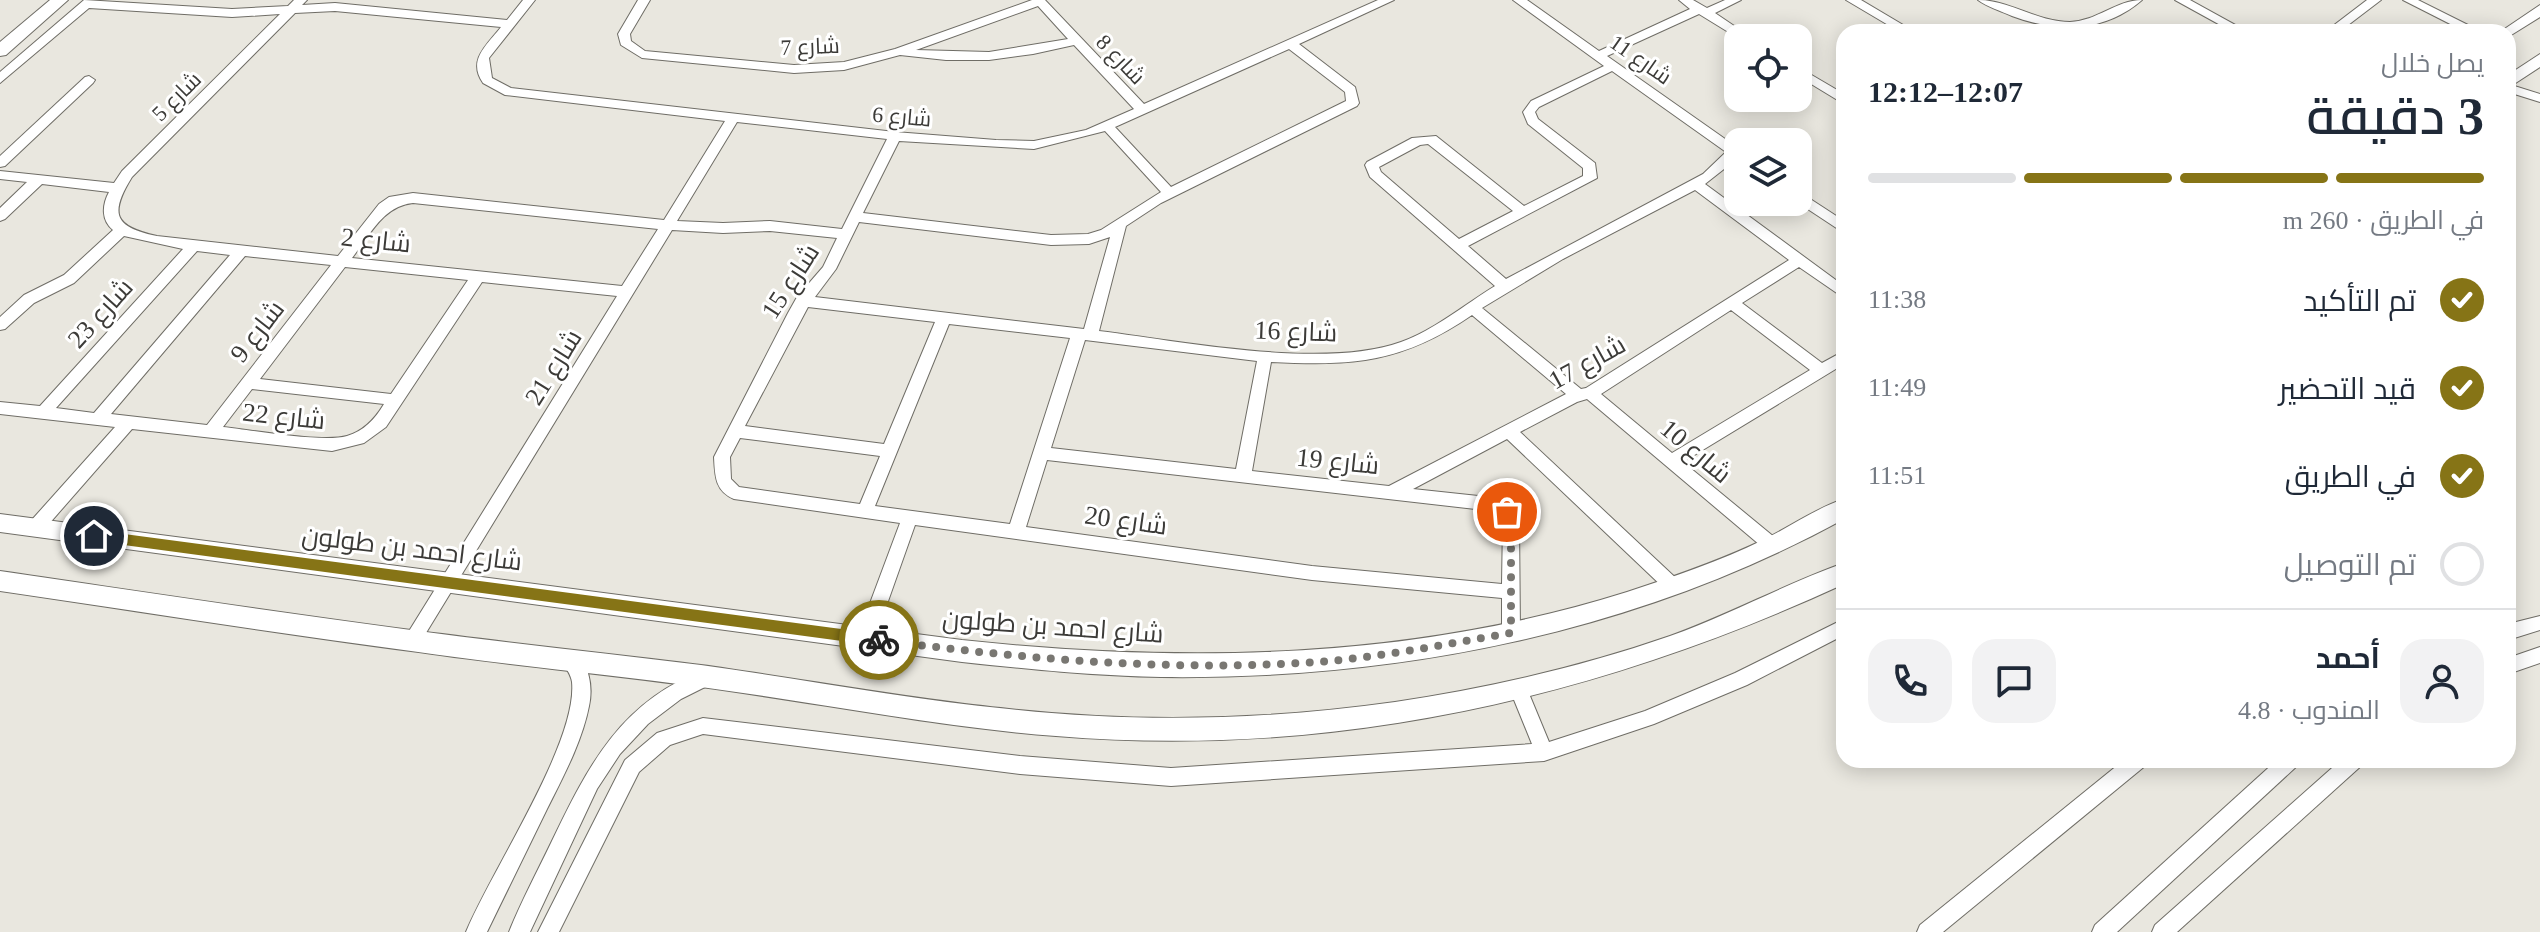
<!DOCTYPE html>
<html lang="ar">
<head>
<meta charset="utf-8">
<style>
	body { margin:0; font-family:"Times New Roman",Cairo,serif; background:#f2f2f3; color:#1f2937; direction:rtl; height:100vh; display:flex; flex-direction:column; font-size:30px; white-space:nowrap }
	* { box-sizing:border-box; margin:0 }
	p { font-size:26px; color:#747a83 }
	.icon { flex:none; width:44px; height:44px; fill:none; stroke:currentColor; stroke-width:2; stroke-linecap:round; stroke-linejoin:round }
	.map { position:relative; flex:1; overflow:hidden; direction:ltr }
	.sheet { position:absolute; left:1836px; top:24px; width:680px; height:744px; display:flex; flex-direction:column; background:#fff; border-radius:24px; box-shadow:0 4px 20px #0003; direction:rtl }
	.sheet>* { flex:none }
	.tools { position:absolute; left:1724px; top:24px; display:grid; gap:16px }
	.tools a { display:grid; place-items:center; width:88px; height:88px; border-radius:16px; background:#fff; box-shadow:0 4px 20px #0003; font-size:40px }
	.pin { position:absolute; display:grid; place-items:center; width:68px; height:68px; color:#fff; margin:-34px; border:4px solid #fff; border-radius:50%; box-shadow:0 2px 8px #0007 }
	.courier { position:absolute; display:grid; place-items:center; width:80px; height:80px; margin:-40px; border:6px solid #867416; border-radius:50%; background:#fff; color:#222; box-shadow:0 2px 10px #0007 }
	.head em { font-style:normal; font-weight:600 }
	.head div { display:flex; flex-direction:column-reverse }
	.head { display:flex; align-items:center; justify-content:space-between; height:136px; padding:0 32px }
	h1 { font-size:52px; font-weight:600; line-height:60px }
	.bar { display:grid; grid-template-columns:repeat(4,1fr); gap:12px 8px; align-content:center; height:96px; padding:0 32px }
	.bar i { height:10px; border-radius:6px; background:#e0e1e3 }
	.bar .active { background:#867416 }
	.bar p { grid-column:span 4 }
	.line { display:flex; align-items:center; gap:20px; padding:0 32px; border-top:2px solid #e0e1e3 }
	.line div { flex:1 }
	.round { display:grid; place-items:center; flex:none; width:84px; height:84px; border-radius:24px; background:#f2f2f3 }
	ol { padding:0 32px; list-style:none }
	li { display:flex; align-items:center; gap:24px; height:88px }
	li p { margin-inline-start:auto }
	li .icon { padding:8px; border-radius:50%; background:#867416; color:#fff; stroke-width:4 }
	li:last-child { color:#747a83 }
	li i { width:44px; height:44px; border:4px solid #e0e1e3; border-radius:50% }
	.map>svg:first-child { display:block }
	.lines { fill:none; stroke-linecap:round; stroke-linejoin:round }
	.street-casing { stroke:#6f6d66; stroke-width:2 }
	.secondary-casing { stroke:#6f6d66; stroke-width:2 }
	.street { fill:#fff; fill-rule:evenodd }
	.secondary { fill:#fff; fill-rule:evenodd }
	.route { fill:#867416 }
	.done { stroke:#797772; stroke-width:8; stroke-dasharray:0 14.4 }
	.labels { text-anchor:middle; stroke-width:6; stroke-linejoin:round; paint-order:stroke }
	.far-street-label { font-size:22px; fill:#3c3b38; stroke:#fff }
	.street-label { font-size:26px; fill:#3c3b38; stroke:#fff }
</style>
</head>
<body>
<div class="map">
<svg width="2540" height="932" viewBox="0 0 2540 932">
	<rect width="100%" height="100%" fill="#e9e7df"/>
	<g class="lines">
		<g class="street-casing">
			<g id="street">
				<path d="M84 0 232 9 288 6 294 0H307L302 5 335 3 507 20 523 0H535L489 58 492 78 511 88 895 132 996 140 1034 141 1086 130 1134 109 1074 45 1033 54 989 60H946L900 55 844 70 794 73 642 58 621 45 618 34 638 0H650L630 34 631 41 645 51 794 65 844 62 895 49 1032 0H1045L1144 104 1378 0H1394L1299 44 1355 87 1359 103 1357 106 1161 203 1126 226 1099 331C1181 341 1324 370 1401 342 1436 329 1464 305 1495 286L1370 177 1365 165 1367 162 1412 138 1436 136 1524 206 1583 176V168L1528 124 1523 112 1531 101 1604 66 1513 0H1527L1599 51 1690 9 1679 0H1693L1707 8 1725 0H1741L1715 13 1752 38H1738L1699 14 1607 56 1738 148V158L1705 184 1844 286V298L1799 267 1742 303 1822 363 1844 351V364L1683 462 1779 541 1781 546 1779 551 1773 553 1767 551 1587 399 1577 402 1520 432 1679 581 1682 586 1679 591 1673 593 1667 591 1507 439 1413 489 1497 498 1513 507 1519 522 1520 633 1517 638 1511 641 1505 638 1502 633V598L1312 580 915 525 875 638 872 643 866 646 860 643 857 638 900 523 734 499C715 491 715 476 714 457L788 313 797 297 823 267 837 238 770 231 723 233 672 230 418 646 412 649 406 646 403 641 406 636 617 296 482 282 386 427 364 443 332 451 132 429 41 533H29L27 528 29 523 115 427 0 414V402L40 406 183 249 124 236 74 283 34 303 5 329 0 330V317L24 295 64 275 113 230C101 220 102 205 109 192L42 184 5 219 0 221V208L27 182 0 179V171L114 183 122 171 280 14 232 17 89 8 0 83V72ZM1038 6 1068 39 989 52 916 50ZM335 11 501 27C487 45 467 60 483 83L505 95 725 121 664 220 413 193 389 197 379 204 338 256 157 236C114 227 109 214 132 177L295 13ZM1289 49 1345 92 1346 101 1171 187 1115 127ZM1612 71 1726 152 1703 174 1506 279 1468 246 1597 178 1595 163 1538 119 1535 112 1539 107ZM737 122 887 139 842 229 770 221 723 223 677 221ZM1105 131 1161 192 1101 230 1088 234 1051 235 863 213 899 141 1034 149ZM1428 144 1513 211 1459 239 1381 172 1379 167 1420 145ZM1695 190 1789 260 1586 388 1581 389 1482 308 1563 259ZM413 203 658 229 622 286 352 258C370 235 383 206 413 203ZM859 222 1051 245 1089 244 1110 237 1084 329 815 297 836 269ZM197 251 230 255 94 413 56 408ZM245 256 331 265 207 425 111 414ZM345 267 468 280 391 394 260 379ZM808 307 935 322 884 444 745 426ZM1731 310 1810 370 1672 453 1601 394ZM1472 315 1566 394 1389 486 1252 471 1271 362C1354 366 1402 363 1472 315ZM949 324 1070 338 1010 524 875 506ZM1085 340 1257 361 1236 469 1051 448ZM252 389 384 404C375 419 364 431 347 436 323 443 252 430 223 427ZM740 438 880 456 860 504 739 487 731 479 730 457ZM1047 460 1493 511 1500 516 1503 522 1502 584 1312 566 1026 527Z"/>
				<path d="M1846 0H1861L1915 32H1900Z"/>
				<path d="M1978 0C2010 0 2037 22 2070 22 2097 21 2116 0 2142 0 2104 33 2057 33 2012 16 2001 11 1987 7 1978 0Z"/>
				<path d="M2175 0H2190L2248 32H2233Z"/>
				<path d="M2367 0H2381L2339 32H2325Z"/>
				<path d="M2403 0H2418L2482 32H2466Z"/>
				<path d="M1798 67 1844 94V104L1798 76Z"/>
				<path d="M89 76 95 80 93 83 5 166 0 167V156L85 77Z"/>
				<path d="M2508 84 2540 94V102L2508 92Z"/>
				<path d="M1798 191 1844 221V233L1797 202Z"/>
				<path d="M2540 616V630L2508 640V624Z"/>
				<path d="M1844 619V635L1747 685 1654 724 1544 761 1171 786 1020 774 703 734 670 745 639 772 559 932H538L625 760 657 733 703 718 1020 756 1171 768 1532 744 1510 690 1513 684 1519 682 1525 684 1549 742 1645 711 1735 673Z"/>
				<path d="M2540 647V663L2508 674V658Z"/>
				<path d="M570 652C590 659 593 688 589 706 582 742 563 777 547 809 527 850 507 891 487 932H466C491 871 578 742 572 682 571 674 565 667 561 660L564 655Z"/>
				<path d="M707 669 713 671 716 677 713 683 681 699 648 724 620 754 597 789 530 932H509C521 902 537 872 551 843 588 766 621 700 707 669Z"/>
				<path d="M2124 760H2147L2145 766 1943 932H1917L1920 925Z"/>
				<path d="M2277 760H2299L2297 766 2117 932H2092L2095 925Z"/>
				<path d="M2341 760H2363L2361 766 2177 932H2152L2155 925Z"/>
			</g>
		</g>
		<g class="secondary-casing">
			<g id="secondary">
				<path d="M50 0H68L6 55 0 56V42Z"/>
				<path d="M2540 5V17L2508 37V32H2500Z"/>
				<path d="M2540 54V67L2508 88V75Z"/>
				<path d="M1844 499V519C1636 633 1398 680 1161 677 1094 676 1028 669 962 662L0 532V514L962 640C1186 664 1411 660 1627 592 1673 577 1720 561 1763 540 1790 527 1816 508 1844 499Z"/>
				<path d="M1844 563V584C1595 699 1333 759 1056 736 937 727 820 703 701 687 605 674 507 665 411 651 274 633 137 611 0 591V571C137 591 274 612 411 630 507 643 605 653 701 665 804 679 906 699 1009 709 1137 723 1268 720 1395 702 1488 688 1581 667 1670 636 1729 615 1785 584 1844 563Z"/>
			</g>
		</g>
		<use href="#street" class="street"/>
		<use href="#secondary" class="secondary"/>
	</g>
	<path class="route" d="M94 530 879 634 886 640 879 646 94 541 87 536Z"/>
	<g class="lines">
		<path class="done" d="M879 640C1025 659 1170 672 1318 662 1382 657 1447 644 1511 633V522L1507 512"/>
	</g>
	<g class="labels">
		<g class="far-street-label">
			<text transform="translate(810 46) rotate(-2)" y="8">شارع 7</text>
			<text transform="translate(1121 59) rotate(46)" y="8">شارع 8</text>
			<text transform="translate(1641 59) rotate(35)" y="8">شارع 11</text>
			<text transform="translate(176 96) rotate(-45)" y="8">شارع 5</text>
			<text transform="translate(902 116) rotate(5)" y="8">شارع 6</text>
		</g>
		<g class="street-label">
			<text transform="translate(376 240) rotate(6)" y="9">شارع 2</text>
			<text transform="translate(790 281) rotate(-57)" y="9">شارع 15</text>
			<text transform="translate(100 313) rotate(-48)" y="9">شارع 23</text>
			<text transform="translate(257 331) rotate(-52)" y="9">شارع 9</text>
			<text transform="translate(1296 331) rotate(2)" y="9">شارع 16</text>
			<text transform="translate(1587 362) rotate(-29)" y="9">شارع 17</text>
			<text transform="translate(553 367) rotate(-58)" y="9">شارع 21</text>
			<text transform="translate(284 416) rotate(6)" y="9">شارع 22</text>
			<text transform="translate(1696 451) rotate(40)" y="9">شارع 10</text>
			<text transform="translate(1338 461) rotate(6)" y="9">شارع 19</text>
			<text transform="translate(1126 520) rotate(8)" y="9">شارع 20</text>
			<text transform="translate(412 548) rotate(7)" y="9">شارع احمد بن طولون</text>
			<text transform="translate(1053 626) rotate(4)" y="9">شارع احمد بن طولون</text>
		</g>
	</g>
</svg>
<div class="tools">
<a><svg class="icon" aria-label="locate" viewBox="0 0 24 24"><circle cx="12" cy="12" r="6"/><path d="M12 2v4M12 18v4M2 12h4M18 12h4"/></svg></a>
<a><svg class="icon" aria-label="layers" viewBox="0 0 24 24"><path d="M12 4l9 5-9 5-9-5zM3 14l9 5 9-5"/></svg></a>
</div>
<div class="pin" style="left:1507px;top:512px;background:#ea580c"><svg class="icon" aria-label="bag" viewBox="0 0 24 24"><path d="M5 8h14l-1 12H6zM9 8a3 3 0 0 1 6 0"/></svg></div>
<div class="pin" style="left:94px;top:536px;background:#1f2937"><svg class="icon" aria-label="home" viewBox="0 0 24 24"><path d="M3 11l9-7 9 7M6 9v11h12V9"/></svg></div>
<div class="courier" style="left:879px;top:640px"><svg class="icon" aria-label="bike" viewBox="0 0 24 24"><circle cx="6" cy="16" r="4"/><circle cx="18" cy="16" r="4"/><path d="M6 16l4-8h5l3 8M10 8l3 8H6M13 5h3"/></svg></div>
<section class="sheet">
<div class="head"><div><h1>3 دقيقة</h1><p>يصل خلال</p></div><em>12:07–12:12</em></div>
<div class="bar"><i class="active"></i><i class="active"></i><i class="active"></i><i></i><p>في الطريق · 260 m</p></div>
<ol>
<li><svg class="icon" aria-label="check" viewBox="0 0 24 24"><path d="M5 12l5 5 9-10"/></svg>تم التأكيد<p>11:38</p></li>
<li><svg class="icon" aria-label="check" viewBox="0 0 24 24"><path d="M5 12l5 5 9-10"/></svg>قيد التحضير<p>11:49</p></li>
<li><svg class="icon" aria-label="check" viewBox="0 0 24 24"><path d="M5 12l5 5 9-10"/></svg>في الطريق<p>11:51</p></li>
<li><i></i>تم التوصيل</li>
</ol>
<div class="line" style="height:144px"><a class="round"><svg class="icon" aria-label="person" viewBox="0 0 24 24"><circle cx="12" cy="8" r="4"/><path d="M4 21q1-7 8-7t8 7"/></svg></a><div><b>أحمد</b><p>المندوب · 4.8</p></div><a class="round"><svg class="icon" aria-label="chat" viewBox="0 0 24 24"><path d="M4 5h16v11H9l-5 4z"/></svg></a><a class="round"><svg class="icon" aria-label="phone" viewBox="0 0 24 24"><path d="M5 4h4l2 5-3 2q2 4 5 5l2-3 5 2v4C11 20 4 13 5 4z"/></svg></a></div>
</section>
</div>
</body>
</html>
